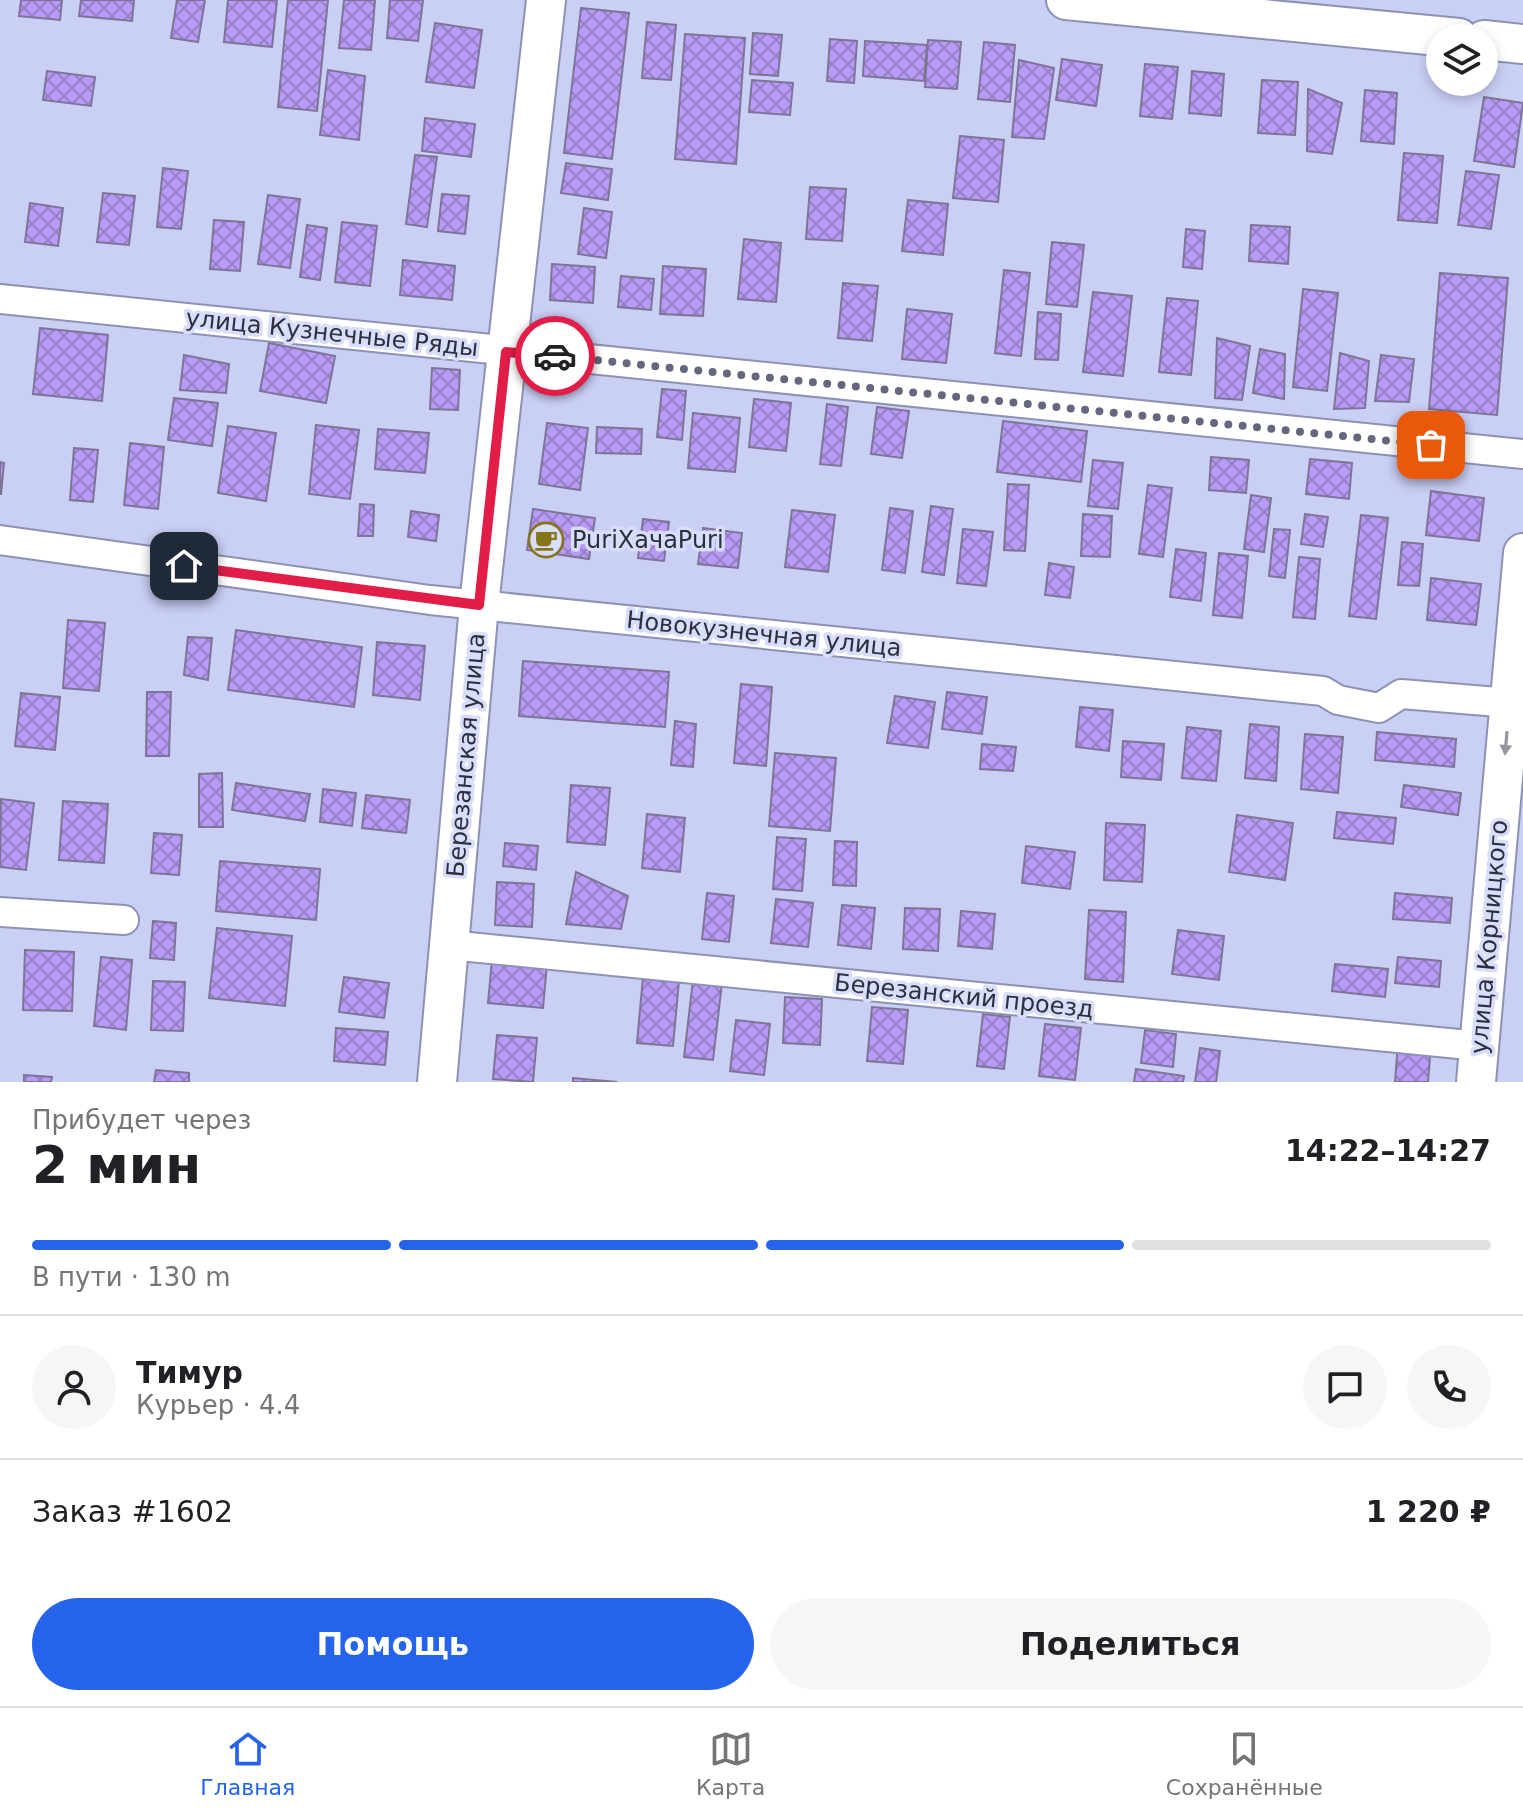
<!DOCTYPE html>
<html lang="ru">
<head>
<meta charset="utf-8">
<style>
	body { margin:0; font-family:"DejaVu Sans",sans-serif; background:#f6f6f6; color:#202124; height:100vh; display:flex; flex-direction:column; font-size:30px; white-space:nowrap }
	* { box-sizing:border-box; margin:0 }
	p { font-size:26px; color:#757577 }
	.icon { flex:none; width:44px; height:44px; fill:none; stroke:currentColor; stroke-width:2; stroke-linecap:round; stroke-linejoin:round }
	.map { position:relative; height:1082px; overflow:hidden }
	.details { display:flex; flex-direction:column; background:#fff; flex:1 }
	.details>* { flex:none }
	.tools { position:absolute; left:1426px; top:24px; display:grid; gap:16px }
	.tools a { display:grid; place-items:center; width:72px; height:72px; border-radius:50%; background:#fff; box-shadow:0 4px 12px #0003; font-size:40px }
	.pin { position:absolute; display:grid; place-items:center; width:68px; height:68px; color:#fff; margin:-34px; border-radius:16px; box-shadow:0 4px 12px #0006 }
	.courier { position:absolute; display:grid; place-items:center; width:80px; height:80px; margin:-40px; border:6px solid #e11d48; border-radius:50%; background:#fff; color:#222; box-shadow:0 2px 10px #0007 }
	.head em { font-style:normal; font-weight:700 }
	.head div { display:flex; flex-direction:column-reverse }
	.head { display:flex; align-items:center; justify-content:space-between; height:136px; padding:0 32px }
	h1 { font-size:52px; font-weight:700; line-height:60px }
	.bar { display:grid; grid-template-columns:repeat(4,1fr); gap:12px 8px; align-content:center; height:96px; padding:0 32px }
	.bar i { height:10px; border-radius:6px; background:#e0e0e0 }
	.bar .current { background:#2563eb }
	.bar p { grid-column:span 4 }
	.line { display:flex; align-items:center; gap:20px; padding:0 32px; border-top:2px solid #e0e0e0 }
	.line div { flex:1 }
	.round { display:grid; place-items:center; flex:none; width:84px; height:84px; border-radius:42px; background:#f6f6f6 }
	.primary-button { display:flex; gap:16px; margin-top:auto; padding:16px 32px }
	.primary-button a { flex:1; height:92px; border-radius:48px; background:#2563eb; color:#fff; font-size:32px; font-weight:700; line-height:92px; text-align:center }
	.primary-button a+a { background:#f6f6f6; color:#202124 }
	.tab-bar { display:flex; justify-content:space-around; align-items:center; height:112px; border-top:2px solid #e0e0e0; background:#fff; font-size:22px; color:#757577 }
	.tab-bar a { display:grid; justify-items:center; gap:4px }
	.tab-bar .current { color:#2563eb }
	.map>svg:first-child { display:block }
	.building { fill:url(#building-cross-hatch); stroke:#7e7596; stroke-width:2 }
	.lines { fill:none; stroke-linecap:round; stroke-linejoin:round }
	.street-casing { stroke:#8d92b5; stroke-width:32 }
	.secondary-casing { stroke:#8d92b5; stroke-width:42 }
	.street { stroke:#fff; stroke-width:28 }
	.secondary { stroke:#fff; stroke-width:38 }
	.oneway { fill:#96979e }
	.done { stroke:#64677d; stroke-width:8; stroke-dasharray:0 14.4 }
	.route { stroke:#e11d48; stroke-width:10 }
	.labels { text-anchor:middle; stroke-width:7; stroke-linejoin:round; paint-order:stroke }
	.street-label { font-size:24px; fill:#2d2f3d; stroke:#d8ddfb }
	.poi-label { font-size:24px; fill:#2d2f3d; stroke:#d8ddfb; text-anchor:start }
</style>
</head>
<body>
<div class="map">
<svg width="1523" height="1082" viewBox="0 0 1523 1082">
	<defs>
		<pattern id="building-cross-hatch" width="8" height="8" patternUnits="userSpaceOnUse" patternTransform="scale(2)"><rect width="8" height="8" fill="#b89bf6"/><path d="M0 0l8 8M0 8l8-8" fill="none" stroke="#967fc8"/></pattern>
	</defs>
	<rect width="100%" height="100%" fill="#c9cff5"/>
	<g class="building">
		<path d="M21 0H62L60 20 19 16Z"/>
		<path d="M81 0H134L132 21 79 16Z"/>
		<path d="M177 0H205L198 42 171 38Z"/>
		<path d="M228 0H277L272 47 224 42Z"/>
		<path d="M288 0H328L317 111 278 107Z"/>
		<path d="M344 0H375L371 50 339 48Z"/>
		<path d="M390 0H423L418 41 387 38Z"/>
		<path d="M581 8 629 13 612 159 564 153Z"/>
		<path d="M647 22 676 25 671 80 642 78Z"/>
		<path d="M435 23 482 30 474 88 426 82Z"/>
		<path d="M753 33 782 35 778 76 750 74Z"/>
		<path d="M685 34 745 38 736 164 675 159Z"/>
		<path d="M830 39 857 41 854 83 827 81Z"/>
		<path d="M928 40 961 42 957 89 925 87Z"/>
		<path d="M865 41 927 45 924 81 863 76Z"/>
		<path d="M984 42 1015 45 1010 102 978 99Z"/>
		<path d="M1062 59 1102 65 1096 106 1056 100Z"/>
		<path d="M1019 60 1054 68 1044 139 1012 137Z"/>
		<path d="M1145 64 1178 67 1172 119 1140 116Z"/>
		<path d="M328 70 365 76 359 140 320 135Z"/>
		<path d="M47 71 95 77 91 106 43 100Z"/>
		<path d="M1192 71 1224 74 1221 116 1189 113Z"/>
		<path d="M752 80 793 83 790 115 749 112Z"/>
		<path d="M1262 80 1298 82 1295 135 1258 133Z"/>
		<path d="M1308 89 1342 103 1332 154 1307 151Z"/>
		<path d="M1365 90 1397 93 1394 144 1361 141Z"/>
		<path d="M1484 97 1523 103 1514 167 1474 161Z"/>
		<path d="M425 118 475 124 471 157 422 151Z"/>
		<path d="M960 136 1004 140 998 202 953 198Z"/>
		<path d="M1404 153 1443 156 1437 223 1398 220Z"/>
		<path d="M415 155 437 157 427 227 406 224Z"/>
		<path d="M566 163 612 169 608 200 561 193Z"/>
		<path d="M163 168 188 171 181 229 157 227Z"/>
		<path d="M1466 171 1499 175 1491 229 1458 225Z"/>
		<path d="M810 187 846 189 842 241 806 239Z"/>
		<path d="M103 193 135 196 129 245 97 242Z"/>
		<path d="M442 194 469 196 465 234 438 231Z"/>
		<path d="M268 195 300 199 290 268 258 264Z"/>
		<path d="M908 200 948 204 943 255 902 251Z"/>
		<path d="M30 203 63 208 58 246 25 242Z"/>
		<path d="M584 208 612 212 606 258 578 254Z"/>
		<path d="M214 220 244 222 240 271 210 269Z"/>
		<path d="M342 222 377 226 370 286 335 282Z"/>
		<path d="M307 225 327 228 320 280 300 277Z"/>
		<path d="M1251 225 1290 227 1288 264 1249 261Z"/>
		<path d="M1186 229 1205 231 1202 269 1183 267Z"/>
		<path d="M744 239 781 243 776 302 738 299Z"/>
		<path d="M1052 242 1084 245 1077 307 1046 304Z"/>
		<path d="M403 260 455 266 452 300 400 295Z"/>
		<path d="M552 264 595 267 593 303 550 300Z"/>
		<path d="M663 266 706 269 703 316 660 314Z"/>
		<path d="M1004 270 1030 273 1021 356 995 353Z"/>
		<path d="M1440 273 1508 278 1497 415 1429 409Z"/>
		<path d="M621 276 654 279 651 310 618 307Z"/>
		<path d="M843 283 878 286 872 341 838 338Z"/>
		<path d="M1303 289 1338 293 1327 391 1293 387Z"/>
		<path d="M1093 292 1132 296 1123 376 1083 372Z"/>
		<path d="M1167 298 1198 301 1191 375 1159 372Z"/>
		<path d="M907 309 952 314 946 363 902 359Z"/>
		<path d="M1038 312 1061 314 1058 360 1035 359Z"/>
		<path d="M40 328 108 335 102 401 33 394Z"/>
		<path d="M1217 338 1250 346 1242 400 1215 398Z"/>
		<path d="M269 343 335 356 326 403 260 391Z"/>
		<path d="M1260 349 1285 354 1284 399 1253 393Z"/>
		<path d="M1340 353 1369 361 1365 408 1334 409Z"/>
		<path d="M184 355 229 364 226 393 180 390Z"/>
		<path d="M1381 355 1414 359 1409 402 1375 401Z"/>
		<path d="M432 368 460 370 458 410 430 409Z"/>
		<path d="M662 389 686 391 682 440 657 437Z"/>
		<path d="M174 398 218 403 212 446 168 440Z"/>
		<path d="M754 399 791 403 786 451 749 447Z"/>
		<path d="M827 404 848 407 841 466 820 464Z"/>
		<path d="M877 407 909 411 902 458 871 454Z"/>
		<path d="M693 413 740 418 735 472 688 468Z"/>
		<path d="M1003 421 1087 431 1081 482 997 472Z"/>
		<path d="M547 423 588 428 580 490 539 484Z"/>
		<path d="M316 425 359 430 350 499 309 494Z"/>
		<path d="M228 426 276 433 266 501 218 493Z"/>
		<path d="M597 427 642 429 641 454 596 453Z"/>
		<path d="M378 429 429 433 425 473 375 469Z"/>
		<path d="M130 443 164 447 158 509 124 505Z"/>
		<path d="M74 448 98 450 93 502 70 500Z"/>
		<path d="M1211 457 1249 460 1246 493 1209 490Z"/>
		<path d="M1310 459 1352 463 1349 499 1306 494Z"/>
		<path d="M1093 460 1123 463 1118 509 1088 506Z"/>
		<path d="M0 462 4 463 1 494H0Z"/>
		<path d="M1008 484 1029 485 1025 551 1004 550Z"/>
		<path d="M1148 485 1172 488 1163 557 1139 554Z"/>
		<path d="M1431 491 1484 498 1479 541 1426 535Z"/>
		<path d="M1251 495 1271 498 1264 552 1244 549Z"/>
		<path d="M360 504 374 505 373 536H358Z"/>
		<path d="M931 506 953 509 944 575 922 572Z"/>
		<path d="M890 508 913 511 905 573 882 570Z"/>
		<path d="M533 509 595 518 589 559 527 550Z"/>
		<path d="M792 510 835 515 828 572 785 567Z"/>
		<path d="M411 511 439 515 436 541 408 537Z"/>
		<path d="M1083 514 1112 516 1110 557 1081 556Z"/>
		<path d="M1305 514 1328 517 1323 547 1301 544Z"/>
		<path d="M1361 515 1388 518 1376 619 1349 616Z"/>
		<path d="M643 519 669 522 664 561 638 558Z"/>
		<path d="M703 528 742 533 738 568 698 564Z"/>
		<path d="M963 529 993 532 986 586 957 583Z"/>
		<path d="M1274 529 1290 530 1285 578 1269 576Z"/>
		<path d="M1402 542 1423 544 1419 586 1398 585Z"/>
		<path d="M1176 549 1206 553 1201 601 1170 597Z"/>
		<path d="M1219 553 1248 556 1242 618 1213 615Z"/>
		<path d="M1299 557 1320 559 1315 619 1293 617Z"/>
		<path d="M1049 563 1074 567 1070 598 1045 595Z"/>
		<path d="M1431 578 1481 584 1476 625 1427 620Z"/>
		<path d="M68 620 105 623 99 691 63 688Z"/>
		<path d="M236 630 362 647 354 707 228 690Z"/>
		<path d="M188 637 212 638 208 680 184 675Z"/>
		<path d="M377 642 425 646 420 700 373 695Z"/>
		<path d="M523 661 669 672 665 727 519 716Z"/>
		<path d="M741 684 772 687 766 766 734 763Z"/>
		<path d="M147 692H171L169 756H146Z"/>
		<path d="M947 692 987 697 982 734 942 729Z"/>
		<path d="M21 693 60 697 55 750 15 746Z"/>
		<path d="M895 696 935 702 928 748 887 743Z"/>
		<path d="M1080 707 1113 710 1109 751 1076 747Z"/>
		<path d="M675 721 696 724 693 767 671 765Z"/>
		<path d="M1250 724 1279 727 1276 781 1245 778Z"/>
		<path d="M1187 727 1221 731 1216 781 1182 778Z"/>
		<path d="M1377 732 1456 739 1454 767 1375 760Z"/>
		<path d="M1305 734 1343 737 1338 793 1301 789Z"/>
		<path d="M1123 741 1164 744 1161 780 1121 777Z"/>
		<path d="M982 744 1016 747 1013 771 980 769Z"/>
		<path d="M775 753 836 758 830 831 769 826Z"/>
		<path d="M222 773 223 827H199V774Z"/>
		<path d="M236 783 310 794 305 821 232 810Z"/>
		<path d="M571 785 610 788 605 845 567 842Z"/>
		<path d="M1404 785 1461 793 1458 815 1401 807Z"/>
		<path d="M323 789 356 793 352 826 320 822Z"/>
		<path d="M366 795 410 800 406 833 362 828Z"/>
		<path d="M1 799 34 803 26 870 0 867Z"/>
		<path d="M63 801 108 804 104 863 59 860Z"/>
		<path d="M1337 812 1396 818 1393 844 1334 838Z"/>
		<path d="M647 814 685 818 680 872 642 868Z"/>
		<path d="M1237 815 1293 823 1285 880 1229 872Z"/>
		<path d="M1106 823 1145 825 1142 882 1104 880Z"/>
		<path d="M154 833 182 835 179 875 151 873Z"/>
		<path d="M777 837 806 839 802 891 773 889Z"/>
		<path d="M835 841 857 842 856 886 833 885Z"/>
		<path d="M505 843 538 846 536 870 503 866Z"/>
		<path d="M1026 846 1075 852 1070 889 1022 883Z"/>
		<path d="M220 861 320 869 316 920 216 911Z"/>
		<path d="M576 872 628 896 621 929 566 924Z"/>
		<path d="M497 882 534 884 532 927 495 925Z"/>
		<path d="M707 893 734 896 729 942 702 939Z"/>
		<path d="M1395 893 1452 898 1450 923 1393 919Z"/>
		<path d="M776 899 813 903 808 947 771 943Z"/>
		<path d="M842 905 875 908 871 949 838 945Z"/>
		<path d="M905 908 940 909 938 951 903 949Z"/>
		<path d="M1089 910 1126 912 1123 982 1085 979Z"/>
		<path d="M961 911 995 914 992 949 958 946Z"/>
		<path d="M153 921 176 923 174 960 150 958Z"/>
		<path d="M217 928 292 936 285 1006 209 998Z"/>
		<path d="M1178 930 1224 936 1219 980 1172 974Z"/>
		<path d="M25 950 74 952 72 1011 23 1010Z"/>
		<path d="M101 957 132 960 126 1030 94 1026Z"/>
		<path d="M1398 957 1441 961 1439 987 1395 983Z"/>
		<path d="M492 960 547 964 543 1008 488 1003Z"/>
		<path d="M1335 964 1388 969 1385 997 1332 991Z"/>
		<path d="M344 977 389 983 384 1018 339 1012Z"/>
		<path d="M643 977 679 981 673 1046 637 1043Z"/>
		<path d="M693 980 722 983 713 1060 684 1057Z"/>
		<path d="M153 981 185 982 183 1031 151 1030Z"/>
		<path d="M785 997 822 999 820 1045 783 1043Z"/>
		<path d="M872 1007 908 1010 903 1064 867 1061Z"/>
		<path d="M983 1014 1010 1017 1004 1069 977 1066Z"/>
		<path d="M736 1020 770 1024 764 1075 730 1071Z"/>
		<path d="M1045 1024 1081 1028 1075 1080 1039 1076Z"/>
		<path d="M336 1028 388 1032 385 1065 334 1061Z"/>
		<path d="M1145 1030 1176 1034 1173 1067 1141 1063Z"/>
		<path d="M497 1035 537 1038 533 1082 493 1079Z"/>
		<path d="M1398 1042 1431 1044 1428 1082H1395Z"/>
		<path d="M1200 1048 1220 1051 1216 1082H1195Z"/>
		<path d="M1136 1069 1184 1076 1183 1082H1134Z"/>
		<path d="M156 1070 189 1073V1082H154Z"/>
		<path d="M24 1075 52 1077 51 1082H24Z"/>
		<path d="M573 1078 617 1082H573Z"/>
	</g>
	<g class="lines">
		<g class="street-casing">
			<g id="street">
				<path d="M0 299 1523 454"/>
				<path d="M0 540 430 600 1323 691 1338 700 1379 708 1401 694 1523 704"/>
				<path d="M0 912 124 920"/>
				<path d="M449 945 1479 1046"/>
			</g>
		</g>
		<g class="secondary-casing">
			<g id="secondary">
				<path d="M1066 0 1459 38"/>
				<path d="M1484 40 1523 44"/>
				<path d="M437 1082 479 605 546 0"/>
				<path d="M1476 1082 1523 553"/>
			</g>
		</g>
		<use href="#street" class="street"/>
		<use href="#secondary" class="secondary"/>
	</g>
	<defs><path id="oneway-solid" d="M-6-.8H1V-3.2L6.5 0L1 3.2V.8H-6Z" transform="scale(2)"/></defs>
	<use class="oneway" href="#oneway-solid" transform="translate(1506 743) rotate(95)"/>
	<g class="lines">
		<path class="done" d="M555 356 1431 445"/>
		<path class="route" d="M184 566 479 605 506 352 555 356"/>
	</g>
	<defs>
		<g id="cafe-ring" transform="scale(1.8)"><circle r="9.5" fill="#d8ddfb" stroke="#867518" stroke-width="1.5"/><path d="M-5.5-4.5H6V0H3Q3 3.5 0 3.5H-2.5Q-5.5 3.5-5.5 0ZM3-3.2v2h1.7v-2ZM-6 4.5H4V6H-6Z" fill="#867518"/></g>
	</defs>
	<g fill-rule="evenodd">
		<use href="#cafe-ring" x="546" y="540"/>
	</g>
	<g class="labels">
		<g class="street-label">
			<text transform="translate(332 333) rotate(6)" y="8">улица Кузнечные Ряды</text>
			<text transform="translate(764 634) rotate(6)" y="8">Новокузнечная улица</text>
			<text transform="translate(466 755) rotate(-85)" y="8">Березанская улица</text>
			<text transform="translate(1489 937) rotate(-85)" y="8">улица Корницкого</text>
			<text transform="translate(964 996) rotate(6)" y="8">Березанский проезд</text>
		</g>
		<g class="poi-label">
			<text x="572" y="548">PuriХачаPuri</text>
		</g>
	</g>
</svg>
<div class="tools">
<a><svg class="icon" aria-label="layers" viewBox="0 0 24 24"><path d="M12 4l9 5-9 5-9-5zM3 14l9 5 9-5"/></svg></a>
</div>
<div class="pin" style="left:1431px;top:445px;background:#ea580c"><svg class="icon" aria-label="bag" viewBox="0 0 24 24"><path d="M5 8h14l-1 12H6zM9 8a3 3 0 0 1 6 0"/></svg></div>
<div class="pin" style="left:184px;top:566px;background:#1f2937"><svg class="icon" aria-label="home" viewBox="0 0 24 24"><path d="M3 11l9-7 9 7M6 9v11h12V9"/></svg></div>
<div class="courier" style="left:555px;top:356px"><svg class="icon" aria-label="car" viewBox="0 0 24 24"><path d="M5 17H2v-5l4-1 3-4h7l3 4 3 1v5h-3M9 17h6M6 11h13"/><circle cx="7" cy="17" r="2"/><circle cx="17" cy="17" r="2"/></svg></div>
</div>
<section class="details">
<div class="head"><div><h1>2 мин</h1><p>Прибудет через</p></div><em>14:22–14:27</em></div>
<div class="bar"><i class="current"></i><i class="current"></i><i class="current"></i><i></i><p>В пути · 130 m</p></div>
<div class="line" style="height:144px"><a class="round"><svg class="icon" aria-label="person" viewBox="0 0 24 24"><circle cx="12" cy="8" r="4"/><path d="M4 21q1-7 8-7t8 7"/></svg></a><div><b>Тимур</b><p>Курьер · 4.4</p></div><a class="round"><svg class="icon" aria-label="chat" viewBox="0 0 24 24"><path d="M4 5h16v11H9l-5 4z"/></svg></a><a class="round"><svg class="icon" aria-label="phone" viewBox="0 0 24 24"><path d="M5 4h4l2 5-3 2q2 4 5 5l2-3 5 2v4C11 20 4 13 5 4z"/></svg></a></div>
<div class="line" style="height:104px"><div>Заказ #1602</div><b>1 220 ₽</b></div>
<div class="primary-button"><a>Помощь</a><a>Поделиться</a></div>
</section>
<nav class="tab-bar">
<a class="current"><svg class="icon" aria-label="home" viewBox="0 0 24 24"><path d="M3 11l9-7 9 7M6 9v11h12V9"/></svg>Главная</a>
<a><svg class="icon" aria-label="map" viewBox="0 0 24 24"><path d="M3 6l6-2 6 2 6-2v14l-6 2-6-2-6 2zM9 4v14M15 6v14"/></svg>Карта</a>
<a><svg class="icon" aria-label="saved" viewBox="0 0 24 24"><path d="M7 4h10v16l-5-4-5 4z"/></svg>Сохранённые</a>
</nav>
</body>
</html>
